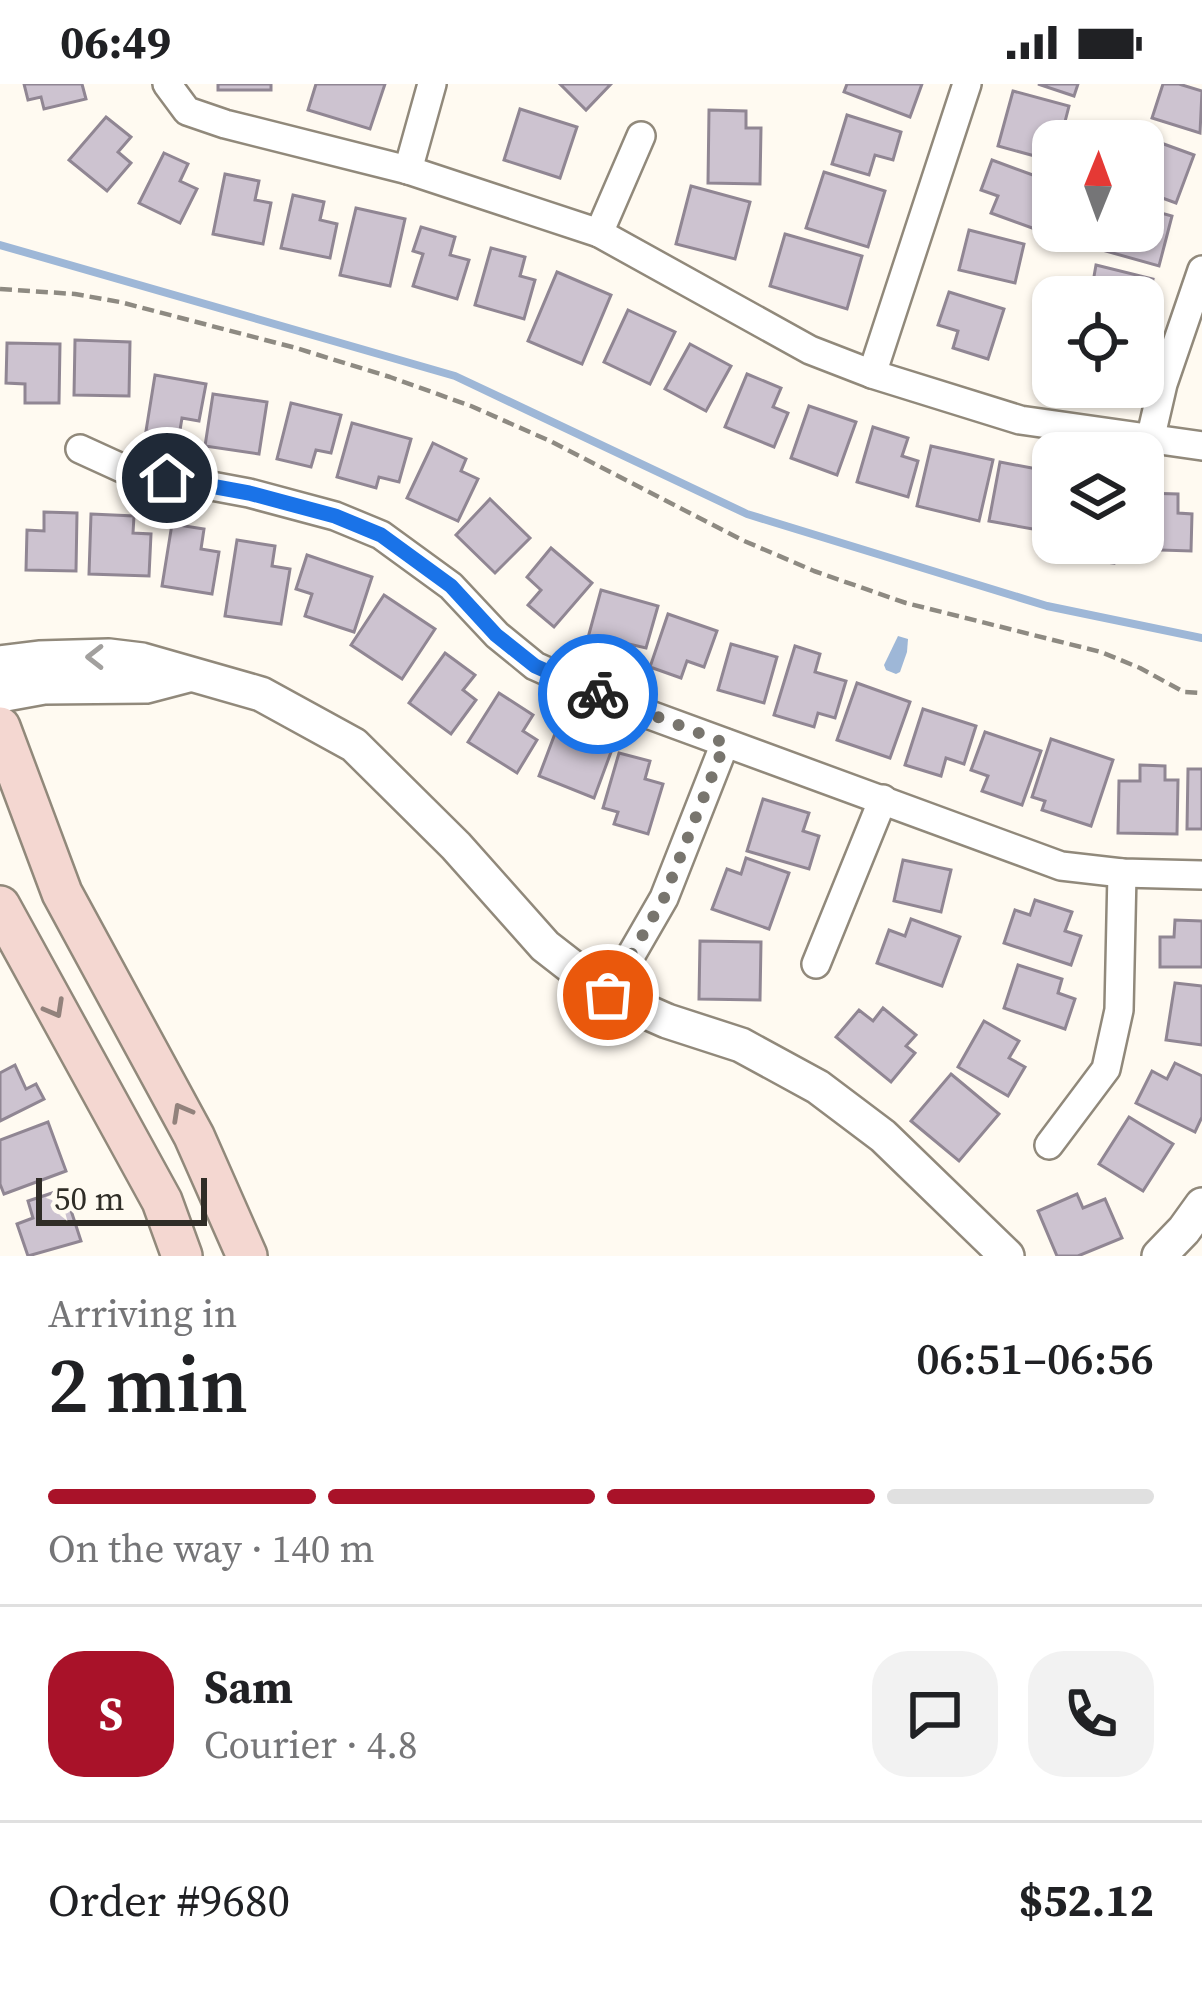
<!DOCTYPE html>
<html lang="en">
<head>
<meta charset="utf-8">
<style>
	body { margin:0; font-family:"Source Serif 4",serif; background:#f2f2f2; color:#202124; height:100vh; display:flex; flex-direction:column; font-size:45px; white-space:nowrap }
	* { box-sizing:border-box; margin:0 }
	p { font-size:39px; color:#757577 }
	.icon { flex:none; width:66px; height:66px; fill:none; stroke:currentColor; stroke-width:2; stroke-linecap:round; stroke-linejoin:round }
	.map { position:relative; height:1172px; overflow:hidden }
	.sheet { display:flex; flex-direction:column; background:#fff; flex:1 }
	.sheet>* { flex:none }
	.needle { width:78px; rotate:1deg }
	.tools { position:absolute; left:1032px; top:36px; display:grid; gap:24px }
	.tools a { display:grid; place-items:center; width:132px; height:132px; border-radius:24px; background:#fff; box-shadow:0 3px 9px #0004; font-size:60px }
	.scale { position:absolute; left:36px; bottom:30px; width:171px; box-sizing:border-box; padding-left:12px; border:6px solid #302d27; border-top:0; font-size:33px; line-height:42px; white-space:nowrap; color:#302d27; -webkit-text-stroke:9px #fffaf1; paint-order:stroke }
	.pin { position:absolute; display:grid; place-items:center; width:102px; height:102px; color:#fff; margin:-51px; border:6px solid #fff; border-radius:50%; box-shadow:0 3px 12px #0007 }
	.courier { position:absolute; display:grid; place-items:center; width:120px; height:120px; margin:-60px; border:9px solid #1a73e8; border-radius:50%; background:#fff; color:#222; box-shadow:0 3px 15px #0007 }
	.summary em { font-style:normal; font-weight:600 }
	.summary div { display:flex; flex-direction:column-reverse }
	.summary { display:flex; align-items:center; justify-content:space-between; height:204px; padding:0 48px }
	h1 { font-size:78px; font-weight:600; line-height:90px }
	.bar { display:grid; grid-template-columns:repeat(4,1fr); gap:18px 12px; align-content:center; height:144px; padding:0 48px }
	.bar i { height:15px; border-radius:9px; background:#e0e0e0 }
	.bar .current { background:#a91229 }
	.bar p { grid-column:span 4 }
	.line { display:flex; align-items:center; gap:30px; padding:0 48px; border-top:3px solid #e0e0e0 }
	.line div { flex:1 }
	.round { display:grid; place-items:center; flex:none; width:126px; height:126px; border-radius:36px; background:#f2f2f2 }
	.status { display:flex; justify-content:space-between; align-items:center; height:84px; padding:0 60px; background:#fff; direction:ltr }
	.status svg { height:33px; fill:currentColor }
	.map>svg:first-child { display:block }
	.water { fill:#9eb7d7 }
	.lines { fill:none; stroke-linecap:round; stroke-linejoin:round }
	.stream { stroke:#9eb7d7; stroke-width:8 }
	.building { fill:#cdc3d0; stroke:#908693; stroke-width:3 }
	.minor-casing { stroke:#91897b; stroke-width:32 }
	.tertiary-casing { stroke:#91897b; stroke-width:38 }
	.secondary-casing { stroke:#91897b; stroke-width:44 }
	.path { stroke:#8e8a82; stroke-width:4.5; stroke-dasharray:12 6; stroke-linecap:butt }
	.minor { stroke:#fff; stroke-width:27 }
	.tertiary { stroke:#fff; stroke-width:33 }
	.secondary { stroke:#f4d7d1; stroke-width:39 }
	.oneway { stroke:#a2a09e }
	.oneway2 { stroke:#92827c }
	.done { stroke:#78756e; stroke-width:12; stroke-dasharray:0 21.6 }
	.route { stroke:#1a73e8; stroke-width:15 }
</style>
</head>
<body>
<div class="status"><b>06:49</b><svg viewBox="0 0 49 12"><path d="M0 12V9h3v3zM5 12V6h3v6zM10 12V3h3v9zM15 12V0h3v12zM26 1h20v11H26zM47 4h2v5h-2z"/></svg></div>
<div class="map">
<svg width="1202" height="1172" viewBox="0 0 1202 1172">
	<rect width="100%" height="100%" fill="#fffaf1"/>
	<path class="water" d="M898 552 908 555 907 568 900 588 896 590 886 586 884 581Z"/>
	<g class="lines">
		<path class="stream" d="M0 161 455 292 747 430 1047 522 1202 554"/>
	</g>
	<g class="building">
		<path d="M24 0H82L86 15 44 25 41 13 28 16Z"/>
		<rect x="218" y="0" width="53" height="6"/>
		<path d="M316 0H385L370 45 308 26Z"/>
		<path d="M560 0H611L586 26Z"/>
		<path d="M847 0H922L910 33 844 8Z"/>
		<path d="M1038 0H1078L1074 12Z"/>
		<path d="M1163 0H1179L1202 7 1200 49 1152 34Z"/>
		<path d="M1013 7 1069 22 1060 57H1053V77L998 62Z"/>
		<path d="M520 25 577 43 560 94 504 76Z"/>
		<path d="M709 26 746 27V44H761L760 100 708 99Z"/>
		<path d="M847 31 901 48 893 76 875 71 869 91 832 80Z"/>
		<path d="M106 33 131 53 118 68 131 79 107 107 69 76Z"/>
		<path d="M1128 47 1194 71 1176 119 1143 107V57H1125Z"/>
		<path d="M164 69 188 80 180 97 197 105 180 139 139 119Z"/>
		<path d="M992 76 1052 98 1035 145 991 129 998 112 981 106Z"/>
		<path d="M824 88 885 107 868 163 806 144Z"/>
		<path d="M225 90 259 97 255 116 271 119 263 160 213 150Z"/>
		<path d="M691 102 750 118 735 175 676 160Z"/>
		<path d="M293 111 324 118 320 136 337 140 330 174 281 164Z"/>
		<path d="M356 124 405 135 390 202 340 191Z"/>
		<path d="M1143 124 1172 132 1159 182 1095 164 1100 147H1143Z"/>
		<path d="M421 143 455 153 450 171 469 176 457 215 413 202 423 170 413 167Z"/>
		<path d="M969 146 1024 160 1015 199 959 186Z"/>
		<path d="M785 150 862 172 847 225 770 202Z"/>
		<path d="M491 164 525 173 520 192 535 196 524 235 475 221Z"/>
		<path d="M1096 181 1153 195 1146 229 1143 228V213H1084L1088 197 1093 198Z"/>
		<path d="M557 188 611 211 582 280 528 257Z"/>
		<path d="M949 208 1004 225 988 275 953 264 958 247 938 241Z"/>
		<path d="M628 226 675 248 650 300 604 278Z"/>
		<path d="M75 256 130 258 129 312 74 311Z"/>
		<path d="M7 259 60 260 59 319H25V300L6 299Z"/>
		<path d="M690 260 731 282 706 327 665 305Z"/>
		<path d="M747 290 781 304 773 323 788 329 774 363 725 343Z"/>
		<path d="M155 291 206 300 199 337 182 334 179 352 146 347Z"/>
		<path d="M213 310 267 318 259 370 205 362Z"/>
		<path d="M291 319 341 331 331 369 316 366 311 383 277 375Z"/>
		<path d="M809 322 856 338 837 391 791 374Z"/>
		<path d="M352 339 411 355 399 398 379 393 376 404 337 393Z"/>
		<path d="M873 343 908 354 902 372 918 377 908 413 857 398Z"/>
		<path d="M433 359 466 375 461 387 478 395 458 437 407 414Z"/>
		<path d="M931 362 993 376 979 437 917 422Z"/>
		<path d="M1000 378 1037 385 1034 399 1052 402 1044 447 989 437Z"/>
		<path d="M1143 409 1178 410V429L1192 430 1191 467 1130 465 1131 459H1143Z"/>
		<path d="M490 415 530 454 495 489 456 451Z"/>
		<path d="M44 428 77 429 76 487 26 486 27 446 44 447Z"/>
		<path d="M91 430 134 432 133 449 151 450 149 492 89 490Z"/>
		<path d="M172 440 204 445 201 465 219 468 212 510 162 502Z"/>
		<path d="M237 456 275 462 272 482 290 485 281 540 225 532Z"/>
		<path d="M1073 459H1117L1114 479 1073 474Z"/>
		<path d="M551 464 592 499 554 543 528 521 541 506 527 493Z"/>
		<path d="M307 471 372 493 354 548 305 532 312 510 296 505Z"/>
		<path d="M601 506 658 522 646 564 629 560 626 572 586 561Z"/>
		<path d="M384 511 435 545 402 595 351 561Z"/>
		<path d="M668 530 717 547 704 583 687 577 681 594 650 583Z"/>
		<path d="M731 560 777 573 764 619 718 606Z"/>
		<path d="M795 562 820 570 815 588 846 597 835 634 818 629 814 643 774 631Z"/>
		<path d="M445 569 475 591 463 606 476 616 451 650 409 619Z"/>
		<path d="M857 599 910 618 890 674 837 656Z"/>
		<path d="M499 609 533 631 523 647 537 656 517 689 468 658Z"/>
		<path d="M923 625 976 642 964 680 946 674 941 692 905 681Z"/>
		<path d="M559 639 614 660 594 714 539 692Z"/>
		<path d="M985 648 1041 667 1022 721 982 707 988 692 971 686Z"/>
		<path d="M1051 655 1113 676 1091 742 1042 726 1045 717 1032 713Z"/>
		<path d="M619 669 650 677 645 695 663 700 648 750 614 740 618 728 603 724Z"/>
		<path d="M1140 681 1165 682V696H1178L1177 750 1118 749 1119 697H1140Z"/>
		<path d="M1188 685H1202V745H1187Z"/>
		<path d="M763 715 809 729 803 747 819 752 809 785 747 767Z"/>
		<path d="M746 774 789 789 769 845 712 825 727 785 741 790Z"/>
		<path d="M903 776 951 786 941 828 894 817Z"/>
		<path d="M1035 816 1072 828 1065 847 1081 852 1071 881 1004 859 1015 826 1030 831Z"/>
		<path d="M911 835 960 853 942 902 877 879 889 846 905 852Z"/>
		<path d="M1175 836 1202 837V883H1160V853H1174Z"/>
		<path d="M700 857 761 858 760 916 699 915Z"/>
		<path d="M1018 881 1062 895 1058 909 1075 915 1065 945 1004 924Z"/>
		<path d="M1175 899 1202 902V961L1166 956Z"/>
		<path d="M883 924 916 951 906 962 915 969 891 998 836 953 859 926 873 937Z"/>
		<path d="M984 937 1019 957 1009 974 1025 983 1008 1012 958 983Z"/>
		<path d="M1175 979 1202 992V1033L1195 1048 1136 1019 1152 987 1167 995Z"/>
		<path d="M15 981 26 1005 36 1000 44 1015 0 1037V989Z"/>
		<path d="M951 990 999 1030 959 1077 911 1037Z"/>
		<path d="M1129 1033 1173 1060 1143 1107 1099 1080Z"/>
		<path d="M48 1038 66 1087 4 1110 0 1100V1056Z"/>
		<path d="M64 1105 81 1157 28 1172 17 1140 33 1134 28 1117Z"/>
		<path d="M1077 1110 1083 1124 1105 1115 1122 1154 1078 1172H1057L1038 1127Z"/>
	</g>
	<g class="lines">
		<g class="minor-casing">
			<g id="minor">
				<path d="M167 0 187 27 225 40 408 86 599 149 810 266 872 290 1020 336 1202 362"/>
				<path d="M408 86 432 0"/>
				<path d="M599 149 641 52"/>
				<path d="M872 290 967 0"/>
				<path d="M1150 356 1163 300 1202 186"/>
				<path d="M80 365 126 386 249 409 335 432 381 451 451 502 497 551 535 582 620 620 1061 782 1122 789 1202 791"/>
				<path d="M816 880 883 715"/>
				<path d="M608 911 664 814 725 659"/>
				<path d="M1049 1061 1106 985 1119 926 1122 789"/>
			</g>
		</g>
		<g class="tertiary-casing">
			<g id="tertiary">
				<path d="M0 579 39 574 109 572 142 576 261 610 354 661 456 762 545 862 608 911 667 937 741 961 818 1003 883 1052 1007 1172"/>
				<path d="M0 611 44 603 146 602 188 591"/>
				<path d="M1159 1172 1184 1146 1202 1121"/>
			</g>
		</g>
		<g class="secondary-casing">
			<g id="secondary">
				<path d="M0 643 62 809 194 1052 247 1172"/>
				<path d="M0 822 162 1117 182 1172"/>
			</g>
		</g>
		<path class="path" d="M0 205 75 210 120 218 296 264 390 293 471 322 550 357 742 456 814 487 906 519 1101 568 1140 584 1184 608 1202 609"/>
		<use href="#minor" class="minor"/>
		<use href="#tertiary" class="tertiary"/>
		<use href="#secondary" class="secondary"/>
	</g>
	<defs><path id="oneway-chevron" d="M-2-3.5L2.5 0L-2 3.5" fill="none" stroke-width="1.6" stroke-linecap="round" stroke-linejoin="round" transform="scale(3)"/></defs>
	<use class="oneway" href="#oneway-chevron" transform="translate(95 573) rotate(180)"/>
	<g class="oneway2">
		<use href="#oneway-chevron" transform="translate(55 925) rotate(61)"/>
		<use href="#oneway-chevron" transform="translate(181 1028) rotate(-119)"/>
	</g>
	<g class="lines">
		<path class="done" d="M598 610 725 659 664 814 608 911"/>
		<path class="route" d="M167 394 249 409 335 432 381 451 451 502 496 551 535 582 598 610"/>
	</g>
</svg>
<div class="tools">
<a><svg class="needle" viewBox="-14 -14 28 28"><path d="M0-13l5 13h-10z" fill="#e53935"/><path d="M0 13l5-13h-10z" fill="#757577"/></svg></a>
<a><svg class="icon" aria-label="locate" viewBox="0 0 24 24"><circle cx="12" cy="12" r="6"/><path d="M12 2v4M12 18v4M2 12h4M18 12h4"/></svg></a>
<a><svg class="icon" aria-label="layers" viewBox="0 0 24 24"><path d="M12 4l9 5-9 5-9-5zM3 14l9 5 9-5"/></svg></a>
</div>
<div class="scale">50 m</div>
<div class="pin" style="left:608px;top:911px;background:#ea580c"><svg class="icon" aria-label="bag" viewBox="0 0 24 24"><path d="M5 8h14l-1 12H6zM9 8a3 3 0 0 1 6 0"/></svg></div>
<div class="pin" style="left:167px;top:394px;background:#1f2937"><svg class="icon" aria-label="home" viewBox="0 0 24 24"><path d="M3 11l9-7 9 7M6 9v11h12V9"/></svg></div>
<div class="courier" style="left:598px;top:610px"><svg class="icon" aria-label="bike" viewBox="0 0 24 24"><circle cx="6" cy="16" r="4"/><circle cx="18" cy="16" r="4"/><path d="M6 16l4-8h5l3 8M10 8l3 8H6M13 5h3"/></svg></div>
</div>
<section class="sheet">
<div class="summary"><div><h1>2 min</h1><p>Arriving in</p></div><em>06:51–06:56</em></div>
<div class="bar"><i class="current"></i><i class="current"></i><i class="current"></i><i></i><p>On the way · 140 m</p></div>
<div class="line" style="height:216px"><b class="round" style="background:#a91229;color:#fff">S</b><div><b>Sam</b><p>Courier · 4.8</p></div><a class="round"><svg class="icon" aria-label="chat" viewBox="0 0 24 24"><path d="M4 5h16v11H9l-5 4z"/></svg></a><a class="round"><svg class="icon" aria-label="phone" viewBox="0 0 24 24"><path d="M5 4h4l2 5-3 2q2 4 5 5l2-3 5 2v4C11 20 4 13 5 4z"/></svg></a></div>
<div class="line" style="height:156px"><div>Order #9680</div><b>$52.12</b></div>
</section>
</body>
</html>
